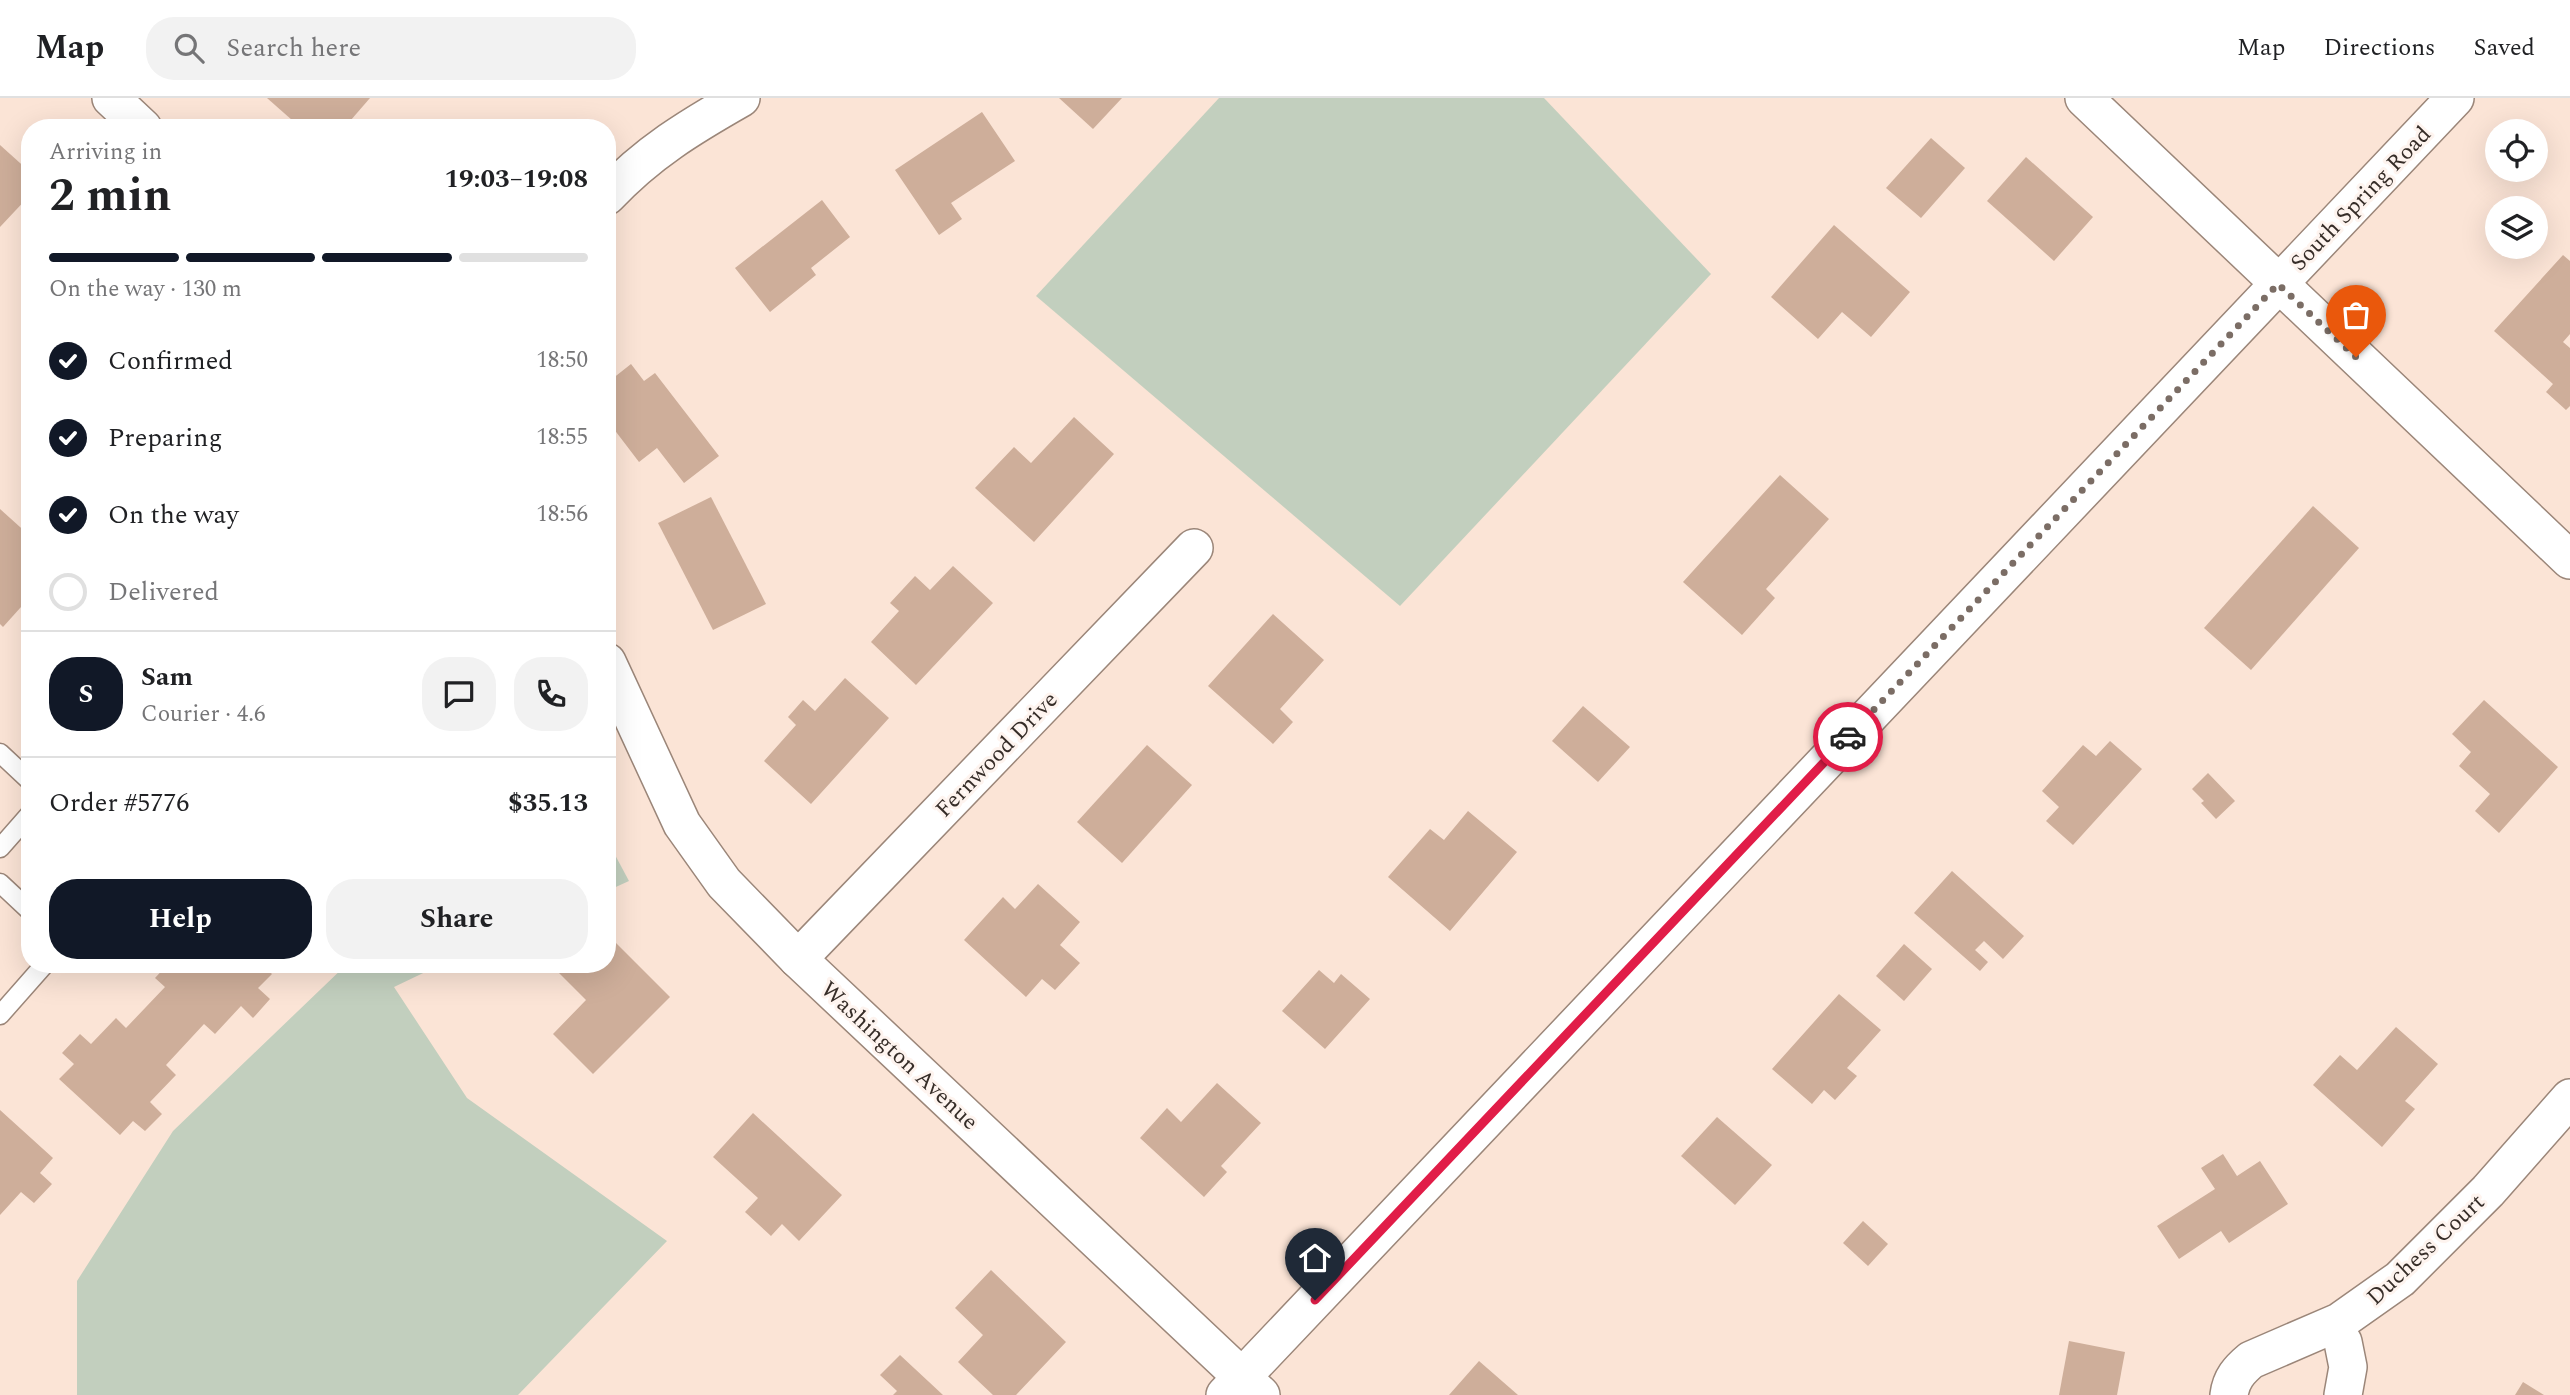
<!DOCTYPE html>
<html lang="en">
<head>
<meta charset="utf-8">
<style>
	body { margin:0; font-family:Spectral,serif; background:#f2f2f2; color:#202124; height:100vh; display:flex; flex-direction:column; font-size:26px; white-space:nowrap }
	* { box-sizing:border-box; margin:0 }
	p { font-size:23px; color:#757577 }
	.icon { flex:none; width:38px; height:38px; fill:none; stroke:currentColor; stroke-width:2; stroke-linecap:round; stroke-linejoin:round }
	.map { position:relative; flex:1; overflow:hidden }
	.details { position:absolute; left:21px; top:21px; width:595px; height:854px; display:flex; flex-direction:column; background:#fff; border-radius:28px; box-shadow:0 7px 28px #0002 }
	.details>* { flex:none }
	.controls { position:absolute; left:2485px; top:21px; display:grid; gap:14px }
	.controls a { display:grid; place-items:center; width:63px; height:63px; border-radius:50%; background:#fff; box-shadow:0 7px 28px #0002; font-size:35px }
	.pin { position:absolute; display:grid; place-items:center; width:60px; height:60px; color:#fff; margin:-72px -30px; border-radius:50% 50% 50% 0; rotate:-45deg; box-shadow:0 0 7px #0007 }
	.pin .icon { rotate:45deg }
	.courier { position:absolute; display:grid; place-items:center; width:70px; height:70px; margin:-35px; border:5px solid #e11d48; border-radius:50%; background:#fff; color:#222; box-shadow:0 2px 9px #0007 }
	.summary em { font-style:normal; font-weight:700 }
	.summary div { display:flex; flex-direction:column-reverse }
	.summary { display:flex; align-items:center; justify-content:space-between; height:119px; padding:0 28px }
	h1 { font-size:46px; font-weight:700; line-height:52px }
	.bar { display:grid; grid-template-columns:repeat(4,1fr); gap:10px 7px; align-content:center; height:84px; padding:0 28px }
	.bar i { height:9px; border-radius:5px; background:#e0e0e0 }
	.bar .current { background:#111827 }
	.bar p { grid-column:span 4 }
	.line { display:flex; align-items:center; gap:18px; padding:0 28px; border-top:2px solid #e0e0e0 }
	.line div { flex:1 }
	.round { display:grid; place-items:center; flex:none; width:74px; height:74px; border-radius:28px; background:#f2f2f2 }
	ol { padding:0 28px; list-style:none }
	li { display:flex; align-items:center; gap:21px; height:77px }
	li p { margin-inline-start:auto }
	li .icon { padding:7px; border-radius:50%; background:#111827; color:#fff; stroke-width:4 }
	li:last-child { color:#757577 }
	li i { width:38px; height:38px; border:4px solid #e0e0e0; border-radius:50% }
	.primary-button { display:flex; gap:14px; margin-top:auto; padding:14px 28px }
	.primary-button a { flex:1; height:80px; border-radius:28px; background:#111827; color:#fff; font-size:28px; font-weight:700; line-height:80px; text-align:center }
	.primary-button a+a { background:#f2f2f2; color:#202124 }
	header { display:flex; align-items:center; gap:42px; box-sizing:border-box; height:98px; padding:0 35px; background:#fff; border-bottom:2px solid #e0e0e0 }
	header strong { font-size:33px }
	nav { display:flex; gap:38px; margin-inline-start:auto; font-size:24px }
	.search { width:490px; height:63px; background:#f2f2f2; display:flex; align-items:center; gap:18px; box-sizing:border-box; padding:0 24px; border-radius:28px; color:#757577; font-size:26px }
	.map>svg:first-child { display:block }
	.green { fill:#c2cfbe }
	.building { fill:#ceae9a }
	.lines { fill:none; stroke-linecap:round; stroke-linejoin:round }
	.lane-casing { stroke:#9b8679; stroke-width:21 }
	.street-casing { stroke:#9b8679; stroke-width:40 }
	.lane { stroke:#fff; stroke-width:18 }
	.street { stroke:#fff; stroke-width:37 }
	.done { stroke:#7b6d65; stroke-width:7; stroke-dasharray:0 12.6 }
	.route { stroke:#e11d48; stroke-width:9 }
	.labels { text-anchor:middle; stroke-width:6; stroke-linejoin:round; paint-order:stroke }
	.street-label { font-size:23px; fill:#362d28; stroke:#fef4ef }
</style>
</head>
<body>
<header>
<strong>Map</strong>
<div class="search"><svg class="icon" aria-label="search" viewBox="0 0 24 24"><circle cx="10" cy="10" r="6"/><path d="M15 15l6 6"/></svg>Search here</div>
<nav><a>Map</a><a>Directions</a><a>Saved</a></nav>
</header>
<div class="map">
<svg width="2570" height="1297" viewBox="0 0 2570 1297">
	<rect width="100%" height="100%" fill="#fbe4d6"/>
	<g class="green">
		<path d="M1219 0H1544L1711 176 1400 508 1036 198Z"/>
		<path d="M607 742 629 783 607 793Z"/>
		<path d="M347 866H442L394 889 467 1000 667 1143 518 1297H77V1183L173 1033Z"/>
	</g>
	<g class="building">
		<path d="M267 0H370L344 30H301Z"/>
		<path d="M1059 0H1122L1093 31Z"/>
		<path d="M982 14 1015 63 951 105 962 121 939 137 895 72Z"/>
		<path d="M1931 40 1965 70 1921 120 1886 90Z"/>
		<path d="M0 47 30 74V97L0 129Z"/>
		<path d="M2026 59 2093 119 2054 163 1987 103Z"/>
		<path d="M822 102 850 139 811 170 816 177 770 214 735 170Z"/>
		<path d="M1834 127 1910 194 1871 239 1842 214 1818 241 1771 199Z"/>
		<path d="M2563 157 2570 163V236L2563 244 2570 250V308L2566 312 2546 294 2553 286 2494 233Z"/>
		<path d="M631 266 644 283 655 275 719 358 684 385 657 350 639 364 607 322V285Z"/>
		<path d="M1074 319 1114 356 1034 444 975 390 1014 349 1031 365Z"/>
		<path d="M1780 377 1829 421 1766 491 1775 500 1742 537 1683 484Z"/>
		<path d="M711 399 766 506 713 532 658 425Z"/>
		<path d="M2313 408 2359 450 2251 572 2204 530Z"/>
		<path d="M0 411 30 438V499L3 529 0 526Z"/>
		<path d="M953 468 993 505 916 587 871 544 899 513 890 505 915 478 930 492Z"/>
		<path d="M1273 516 1324 562 1280 611 1293 624 1273 646 1208 588Z"/>
		<path d="M845 580 889 620 811 706 764 663 796 627 788 619 803 602 815 613Z"/>
		<path d="M2484 602 2558 669 2499 735 2475 713 2490 696 2459 668 2471 654 2452 636Z"/>
		<path d="M1583 608 1630 649 1598 684 1552 643Z"/>
		<path d="M2110 643 2142 671 2073 747 2046 723 2059 709 2042 693 2083 647 2096 658Z"/>
		<path d="M1147 647 1192 687 1122 765 1077 724Z"/>
		<path d="M2208 675 2235 703 2216 721 2201 705 2204 703 2192 691Z"/>
		<path d="M1468 713 1517 754 1450 833 1388 779 1430 731 1444 742Z"/>
		<path d="M1952 773 2024 838 2003 861 1984 843 1975 852 1988 864 1980 873 1914 815Z"/>
		<path d="M1038 786 1080 824 1060 847 1080 865 1055 892 1042 881 1026 899 964 842 1003 799 1015 811Z"/>
		<path d="M607 836 670 899 593 976 553 936 586 902 550 866H607Z"/>
		<path d="M1904 846 1932 871 1904 903 1876 878Z"/>
		<path d="M168 866H262L272 876 258 890 270 901 253 920 241 908 215 936 204 926 166 967 176 977 150 1004 162 1016 145 1033 133 1023 120 1037 59 981 74 966 62 955 80 936 91 946 116 920 126 930 165 889 155 880Z"/>
		<path d="M1319 872 1334 885 1341 876 1370 901 1325 951 1282 913Z"/>
		<path d="M1839 896 1881 932 1847 970 1857 978 1835 1002 1824 992 1812 1006 1772 971Z"/>
		<path d="M2396 929 2438 966 2405 1003 2415 1011 2382 1049 2313 987 2340 957 2357 972Z"/>
		<path d="M1217 985 1261 1025 1221 1068 1227 1074 1204 1099 1140 1040 1167 1010 1181 1024Z"/>
		<path d="M0 1012 53 1060 40 1075 52 1086 34 1105 21 1094 0 1117Z"/>
		<path d="M753 1015 842 1097 799 1143 782 1126 771 1138 745 1114 758 1100 713 1059Z"/>
		<path d="M1717 1019 1772 1067 1735 1107 1681 1058Z"/>
		<path d="M2223 1056 2237 1078 2260 1063 2288 1106 2229 1145 2221 1133 2179 1161 2157 1128 2215 1091 2201 1070Z"/>
		<path d="M1863 1123 1888 1146 1868 1168 1843 1145Z"/>
		<path d="M991 1172 1066 1244 1016 1297H993L958 1264 983 1237 955 1210Z"/>
		<path d="M2069 1243 2125 1254 2117 1297H2059Z"/>
		<path d="M900 1257 943 1297H893L897 1293 880 1277Z"/>
		<path d="M1479 1263 1518 1297H1449Z"/>
		<path d="M2523 1284 2544 1297H2515Z"/>
	</g>
	<g class="lines">
		<g class="lane-casing">
			<g id="lane">
				<path d="M0 655 30 683"/>
				<path d="M0 750 30 716"/>
				<path d="M0 785 30 813"/>
				<path d="M0 917 45 866"/>
			</g>
		</g>
		<g class="street-casing">
			<g id="street">
				<path d="M111 0 143 30"/>
				<path d="M2084 0 2570 462"/>
				<path d="M607 98C647 55 690 29 741 0"/>
				<path d="M607 564 682 726 724 785 798 861 1261 1297"/>
				<path d="M798 861 1194 450"/>
				<path d="M1225 1297 2455 0"/>
				<path d="M2229 1297C2231 1281 2239 1272 2251 1262L2339 1224 2400 1181 2488 1093 2570 1000"/>
				<path d="M2343 1297 2348 1269 2343 1244"/>
			</g>
		</g>
		<use href="#lane" class="lane"/>
		<use href="#street" class="street"/>
	</g>
	<g class="lines">
		<path class="done" d="M1848 639 2278 186 2356 259"/>
		<path class="route" d="M1315 1202 1848 639"/>
	</g>
	<g class="labels">
		<g class="street-label">
			<text transform="translate(2360 100) rotate(-46)" y="8">South Spring Road</text>
			<text transform="translate(996 656) rotate(-46)" y="8">Fernwood Drive</text>
			<text transform="translate(900 957) rotate(43)" y="8">Washington Avenue</text>
			<text transform="translate(2425 1151) rotate(-43)" y="8">Duchess Court</text>
		</g>
	</g>
</svg>
<div class="controls">
<a><svg class="icon" aria-label="locate" viewBox="0 0 24 24"><circle cx="12" cy="12" r="6"/><path d="M12 2v4M12 18v4M2 12h4M18 12h4"/></svg></a>
<a><svg class="icon" aria-label="layers" viewBox="0 0 24 24"><path d="M12 4l9 5-9 5-9-5zM3 14l9 5 9-5"/></svg></a>
</div>
<div class="pin" style="left:2356px;top:259px;background:#ea580c"><svg class="icon" aria-label="bag" viewBox="0 0 24 24"><path d="M5 8h14l-1 12H6zM9 8a3 3 0 0 1 6 0"/></svg></div>
<div class="pin" style="left:1315px;top:1202px;background:#1f2937"><svg class="icon" aria-label="home" viewBox="0 0 24 24"><path d="M3 11l9-7 9 7M6 9v11h12V9"/></svg></div>
<div class="courier" style="left:1848px;top:639px"><svg class="icon" aria-label="car" viewBox="0 0 24 24"><path d="M5 17H2v-5l4-1 3-4h7l3 4 3 1v5h-3M9 17h6M6 11h13"/><circle cx="7" cy="17" r="2"/><circle cx="17" cy="17" r="2"/></svg></div>
<section class="details">
<div class="summary"><div><h1>2 min</h1><p>Arriving in</p></div><em>19:03–19:08</em></div>
<div class="bar"><i class="current"></i><i class="current"></i><i class="current"></i><i></i><p>On the way · 130 m</p></div>
<ol>
<li><svg class="icon" aria-label="check" viewBox="0 0 24 24"><path d="M5 12l5 5 9-10"/></svg>Confirmed<p>18:50</p></li>
<li><svg class="icon" aria-label="check" viewBox="0 0 24 24"><path d="M5 12l5 5 9-10"/></svg>Preparing<p>18:55</p></li>
<li><svg class="icon" aria-label="check" viewBox="0 0 24 24"><path d="M5 12l5 5 9-10"/></svg>On the way<p>18:56</p></li>
<li><i></i>Delivered</li>
</ol>
<div class="line" style="height:126px"><b class="round" style="background:#111827;color:#fff">S</b><div><b>Sam</b><p>Courier · 4.6</p></div><a class="round"><svg class="icon" aria-label="chat" viewBox="0 0 24 24"><path d="M4 5h16v11H9l-5 4z"/></svg></a><a class="round"><svg class="icon" aria-label="phone" viewBox="0 0 24 24"><path d="M5 4h4l2 5-3 2q2 4 5 5l2-3 5 2v4C11 20 4 13 5 4z"/></svg></a></div>
<div class="line" style="height:91px"><div>Order #5776</div><b>$35.13</b></div>
<div class="primary-button"><a>Help</a><a>Share</a></div>
</section>
</div>
</body>
</html>
